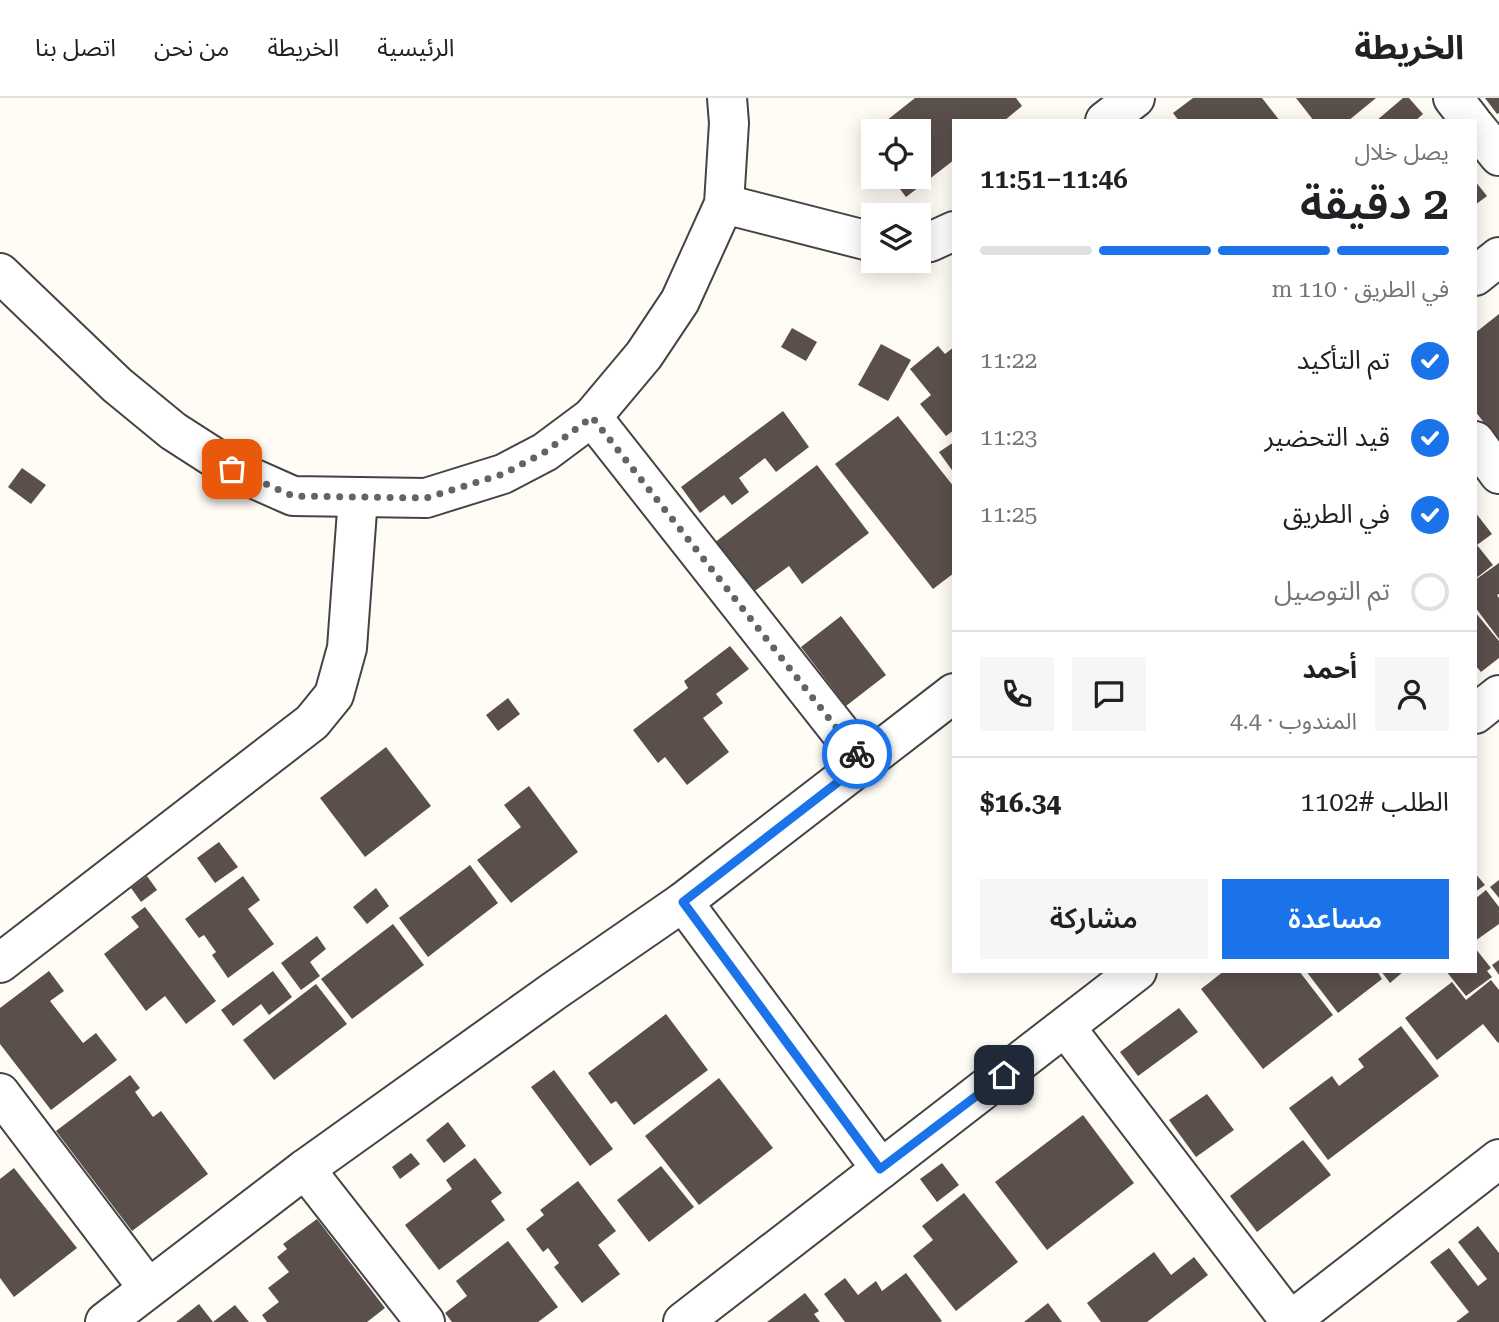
<!DOCTYPE html>
<html lang="ar">
<head>
<meta charset="utf-8">
<style>
	body { margin:0; font-family:"Roboto Serif","Noto Sans Arabic",serif; background:#f6f6f6; color:#202124; direction:rtl; height:100vh; display:flex; flex-direction:column; font-size:26px; white-space:nowrap }
	* { box-sizing:border-box; margin:0 }
	p { font-size:23px; color:#757577 }
	.icon { flex:none; width:38px; height:38px; fill:none; stroke:currentColor; stroke-width:2; stroke-linecap:round; stroke-linejoin:round }
	.map { position:relative; flex:1; overflow:hidden; direction:ltr }
	.panel { position:absolute; left:952px; top:21px; width:525px; height:854px; display:flex; flex-direction:column; background:#fff; border-radius:0px; box-shadow:0 4px 18px #0003; direction:rtl }
	.panel>* { flex:none }
	.controls { position:absolute; left:861px; top:21px; display:grid; gap:14px }
	.controls a { display:grid; place-items:center; width:70px; height:70px; border-radius:0px; background:#fff; box-shadow:0 4px 18px #0003; font-size:35px }
	.pin { position:absolute; display:grid; place-items:center; width:60px; height:60px; color:#fff; margin:-30px; border-radius:14px; box-shadow:0 4px 10px #0006 }
	.courier { position:absolute; display:grid; place-items:center; width:70px; height:70px; margin:-35px; border:5px solid #1a73e8; border-radius:50%; background:#fff; color:#222; box-shadow:0 2px 9px #0007 }
	.overview em { font-style:normal; font-weight:600 }
	.overview div { display:flex; flex-direction:column-reverse }
	.overview { display:flex; align-items:center; justify-content:space-between; height:119px; padding:0 28px }
	h1 { font-size:46px; font-weight:600; line-height:52px }
	.bar { display:grid; grid-template-columns:repeat(4,1fr); gap:10px 7px; align-content:center; height:84px; padding:0 28px }
	.bar i { height:9px; border-radius:5px; background:#e0e0e0 }
	.bar .active { background:#1a73e8 }
	.bar p { grid-column:span 4 }
	.line { display:flex; align-items:center; gap:18px; padding:0 28px; border-top:2px solid #e0e0e0 }
	.line div { flex:1 }
	.round { display:grid; place-items:center; flex:none; width:74px; height:74px; border-radius:0px; background:#f6f6f6 }
	ol { padding:0 28px; list-style:none }
	li { display:flex; align-items:center; gap:21px; height:77px }
	li p { margin-inline-start:auto }
	li .icon { padding:7px; border-radius:50%; background:#1a73e8; color:#fff; stroke-width:4 }
	li:last-child { color:#757577 }
	li i { width:38px; height:38px; border:4px solid #e0e0e0; border-radius:50% }
	.cta { display:flex; gap:14px; margin-top:auto; padding:14px 28px }
	.cta a { flex:1; height:80px; border-radius:0px; background:#1a73e8; color:#fff; font-size:28px; font-weight:600; line-height:80px; text-align:center }
	.cta a+a { background:#f6f6f6; color:#202124 }
	header { display:flex; align-items:center; gap:42px; box-sizing:border-box; height:98px; padding:0 35px; background:#fff; border-bottom:2px solid #e0e0e0 }
	header strong { font-size:33px }
	nav { display:flex; gap:38px; margin-inline-start:auto; font-size:24px }
	.map>svg:first-child { display:block }
	.building { fill:#5b4f4c }
	.lines { fill:none; stroke-linecap:round; stroke-linejoin:round }
	.minor-casing { stroke:#444; stroke-width:42 }
	.minor { stroke:#fff; stroke-width:38 }
	.done { stroke:#646361; stroke-width:7; stroke-dasharray:0 12.6 }
	.route { stroke:#1a73e8; stroke-width:9 }
</style>
</head>
<body>
<header>
<strong>الخريطة</strong>
<nav><a>الرئيسية</a><a>الخريطة</a><a>من نحن</a><a>اتصل بنا</a></nav>
</header>
<div class="map">
<svg width="1499" height="1224" viewBox="0 0 1499 1224">
	<rect width="100%" height="100%" fill="#fffbf5"/>
	<g class="building">
		<path d="M915 0H1016L1022 8 1004 23H954V62L906 99 891 79H919V33H873V57L862 42Z"/>
		<path d="M1193 0H1262L1280 23H1179L1173 15Z"/>
		<path d="M1296 0H1376L1348 23H1314Z"/>
		<path d="M1403 0H1409L1423 16 1415 23H1376Z"/>
		<path d="M1485 0H1499V15L1497 16Z"/>
		<path d="M1475 83 1487 98 1475 107Z"/>
		<path d="M1499 216V344L1475 313V235Z"/>
		<path d="M792 230 817 244 806 263 781 249Z"/>
		<path d="M881 246 911 262 888 303 858 287Z"/>
		<path d="M938 248 945 256 954 249V332L946 338 920 306 931 297 910 271Z"/>
		<path d="M783 313 809 349 776 374 765 360 739 380 749 394 732 407 724 397 700 415 681 389Z"/>
		<path d="M898 318 954 389V475L933 491 835 366Z"/>
		<path d="M954 344V375L939 354Z"/>
		<path d="M817 367 869 435 802 486 789 468 752 495 714 445Z"/>
		<path d="M22 370 46 387 31 406 8 389Z"/>
		<path d="M1475 414 1492 436 1477 447 1493 467 1475 481Z"/>
		<path d="M1499 465V496L1497 497 1499 500V541L1475 509V482Z"/>
		<path d="M1475 514 1499 543V560L1481 574 1475 567Z"/>
		<path d="M841 518 886 577 846 608 801 549Z"/>
		<path d="M730 548 749 571 716 596 723 605 703 620 729 654 687 687 665 659 658 665 633 632 688 590 684 583Z"/>
		<path d="M508 600 520 616 498 633 486 617Z"/>
		<path d="M386 649 431 708 365 759 320 700Z"/>
		<path d="M529 688 578 754 511 805 477 762 521 729 504 707Z"/>
		<path d="M219 744 238 769 215 785 197 760Z"/>
		<path d="M470 767 498 805 428 859 399 820Z"/>
		<path d="M1475 775 1485 787 1475 794Z"/>
		<path d="M147 778 157 792 141 804 131 790Z"/>
		<path d="M243 778 260 802 248 811 274 846 228 880 212 857 216 854 204 837 199 840 185 821Z"/>
		<path d="M1499 782V800L1490 789Z"/>
		<path d="M376 790 389 808 367 826 353 809Z"/>
		<path d="M1486 792 1499 809V826L1475 843V801Z"/>
		<path d="M145 809 216 903 186 926 165 898 146 913 104 856 139 829 131 819Z"/>
		<path d="M393 826 424 867 352 921 321 881Z"/>
		<path d="M317 838 326 851 310 864 320 878 301 892 281 865Z"/>
		<path d="M1475 850 1491 870 1487 873 1492 879 1466 898 1446 873H1475Z"/>
		<path d="M1499 862V877L1492 867Z"/>
		<path d="M49 873 64 893 50 903 83 945 96 935 117 962 51 1012 0 946V910Z"/>
		<path d="M273 873 292 899 269 917 261 906 233 928 221 912Z"/>
		<path d="M1224 873H1299L1333 917 1263 971 1201 891Z"/>
		<path d="M1306 873H1377L1382 881 1338 915Z"/>
		<path d="M1381 873H1404L1390 885Z"/>
		<path d="M1491 882 1499 892V944L1498 945 1483 926 1437 962 1405 920 1452 884 1466 902Z"/>
		<path d="M316 886 347 926 274 982 243 942Z"/>
		<path d="M1179 910 1198 934 1138 978 1120 954Z"/>
		<path d="M666 916 708 972 634 1027 616 1003 611 1006 588 975Z"/>
		<path d="M1401 928 1439 978 1328 1062 1289 1010 1332 978 1339 988 1364 969 1358 961Z"/>
		<path d="M554 972 613 1051 590 1068 531 989Z"/>
		<path d="M130 977 140 990 135 994 153 1019 161 1013 208 1076 132 1133 56 1033Z"/>
		<path d="M719 980 773 1050 699 1107 645 1038Z"/>
		<path d="M1207 996 1234 1032 1196 1059 1169 1022Z"/>
		<path d="M1083 1017 1134 1085 1047 1152 995 1084Z"/>
		<path d="M448 1024 466 1048 444 1065 426 1042Z"/>
		<path d="M1303 1042 1331 1077 1257 1134 1230 1098Z"/>
		<path d="M411 1055 420 1066 400 1081 392 1069Z"/>
		<path d="M475 1060 502 1095 491 1103 505 1122 439 1172 405 1127 452 1091 446 1082Z"/>
		<path d="M942 1065 959 1087 937 1104 920 1081Z"/>
		<path d="M661 1068 694 1109 649 1144 617 1102Z"/>
		<path d="M14 1070 77 1150 14 1199 0 1180V1081Z"/>
		<path d="M578 1083 616 1133 598 1147 620 1176 582 1205 554 1169 559 1165 548 1150 543 1154 526 1131 544 1117 540 1112Z"/>
		<path d="M964 1095 1018 1164 956 1213 913 1158 933 1142 922 1128Z"/>
		<path d="M317 1121 385 1210 367 1224H267L262 1217 279 1204 268 1190 289 1174 277 1159 287 1151 283 1146Z"/>
		<path d="M1478 1128 1499 1155V1224H1456L1469 1214 1430 1164 1449 1150 1478 1188 1487 1181 1458 1144Z"/>
		<path d="M508 1143 558 1209 538 1224H452L445 1215 467 1198 456 1183Z"/>
		<path d="M1154 1154 1171 1177 1194 1159 1208 1177 1147 1224H1101L1087 1205Z"/>
		<path d="M906 1175 942 1223 940 1224H845L824 1196 845 1180 858 1197 876 1183 882 1193Z"/>
		<path d="M805 1195 819 1213 814 1216 820 1224H767Z"/>
		<path d="M1048 1205 1062 1224H1024Z"/>
		<path d="M199 1206 213 1224 235 1207 249 1224H176Z"/>
	</g>
	<g class="lines">
		<g class="minor-casing">
			<g id="minor">
				<path d="M1453 0 1471 23"/>
				<path d="M1105 23 1135 0"/>
				<path d="M1475 28 1499 58"/>
				<path d="M724 106 873 144"/>
				<path d="M919 146 930 144 954 133"/>
				<path d="M0 175 117 287 173 333 232 371 293 398 426 400 503 376 545 354 592 319 644 257 680 203 724 106 729 25 727 0"/>
				<path d="M1475 178 1499 159"/>
				<path d="M592 319 864 664"/>
				<path d="M1475 343 1499 376"/>
				<path d="M1475 616 1499 597"/>
				<path d="M683 804 881 1071"/>
				<path d="M0 865 312 624 334 597 347 550 358 399"/>
				<path d="M1066 930 1290 1223"/>
				<path d="M0 995 148 1190"/>
				<path d="M305 1071 425 1224"/>
				<path d="M105 1224 305 1071 554 893 683 804 954 595"/>
				<path d="M683 1224 1137 873"/>
				<path d="M1289 1224 1499 1061"/>
			</g>
		</g>
		<use href="#minor" class="minor"/>
	</g>
	<g class="lines">
		<path class="done" d="M232 371 293 398 426 400 503 376 545 354 592 319 857 656"/>
		<path class="route" d="M857 656 864 664 683 804 880 1071 1004 977"/>
	</g>
</svg>
<div class="controls">
<a><svg class="icon" aria-label="locate" viewBox="0 0 24 24"><circle cx="12" cy="12" r="6"/><path d="M12 2v4M12 18v4M2 12h4M18 12h4"/></svg></a>
<a><svg class="icon" aria-label="layers" viewBox="0 0 24 24"><path d="M12 4l9 5-9 5-9-5zM3 14l9 5 9-5"/></svg></a>
</div>
<div class="pin" style="left:232px;top:371px;background:#ea580c"><svg class="icon" aria-label="bag" viewBox="0 0 24 24"><path d="M5 8h14l-1 12H6zM9 8a3 3 0 0 1 6 0"/></svg></div>
<div class="pin" style="left:1004px;top:977px;background:#1f2937"><svg class="icon" aria-label="home" viewBox="0 0 24 24"><path d="M3 11l9-7 9 7M6 9v11h12V9"/></svg></div>
<div class="courier" style="left:857px;top:656px"><svg class="icon" aria-label="bike" viewBox="0 0 24 24"><circle cx="6" cy="16" r="4"/><circle cx="18" cy="16" r="4"/><path d="M6 16l4-8h5l3 8M10 8l3 8H6M13 5h3"/></svg></div>
<section class="panel">
<div class="overview"><div><h1>2 دقيقة</h1><p>يصل خلال</p></div><em>11:46–11:51</em></div>
<div class="bar"><i class="active"></i><i class="active"></i><i class="active"></i><i></i><p>في الطريق · 110 m</p></div>
<ol>
<li><svg class="icon" aria-label="check" viewBox="0 0 24 24"><path d="M5 12l5 5 9-10"/></svg>تم التأكيد<p>11:22</p></li>
<li><svg class="icon" aria-label="check" viewBox="0 0 24 24"><path d="M5 12l5 5 9-10"/></svg>قيد التحضير<p>11:23</p></li>
<li><svg class="icon" aria-label="check" viewBox="0 0 24 24"><path d="M5 12l5 5 9-10"/></svg>في الطريق<p>11:25</p></li>
<li><i></i>تم التوصيل</li>
</ol>
<div class="line" style="height:126px"><a class="round"><svg class="icon" aria-label="person" viewBox="0 0 24 24"><circle cx="12" cy="8" r="4"/><path d="M4 21q1-7 8-7t8 7"/></svg></a><div><b>أحمد</b><p>المندوب · 4.4</p></div><a class="round"><svg class="icon" aria-label="chat" viewBox="0 0 24 24"><path d="M4 5h16v11H9l-5 4z"/></svg></a><a class="round"><svg class="icon" aria-label="phone" viewBox="0 0 24 24"><path d="M5 4h4l2 5-3 2q2 4 5 5l2-3 5 2v4C11 20 4 13 5 4z"/></svg></a></div>
<div class="line" style="height:91px"><div>الطلب #1102</div><b>$16.34</b></div>
<div class="cta"><a>مساعدة</a><a>مشاركة</a></div>
</section>
</div>
</body>
</html>
